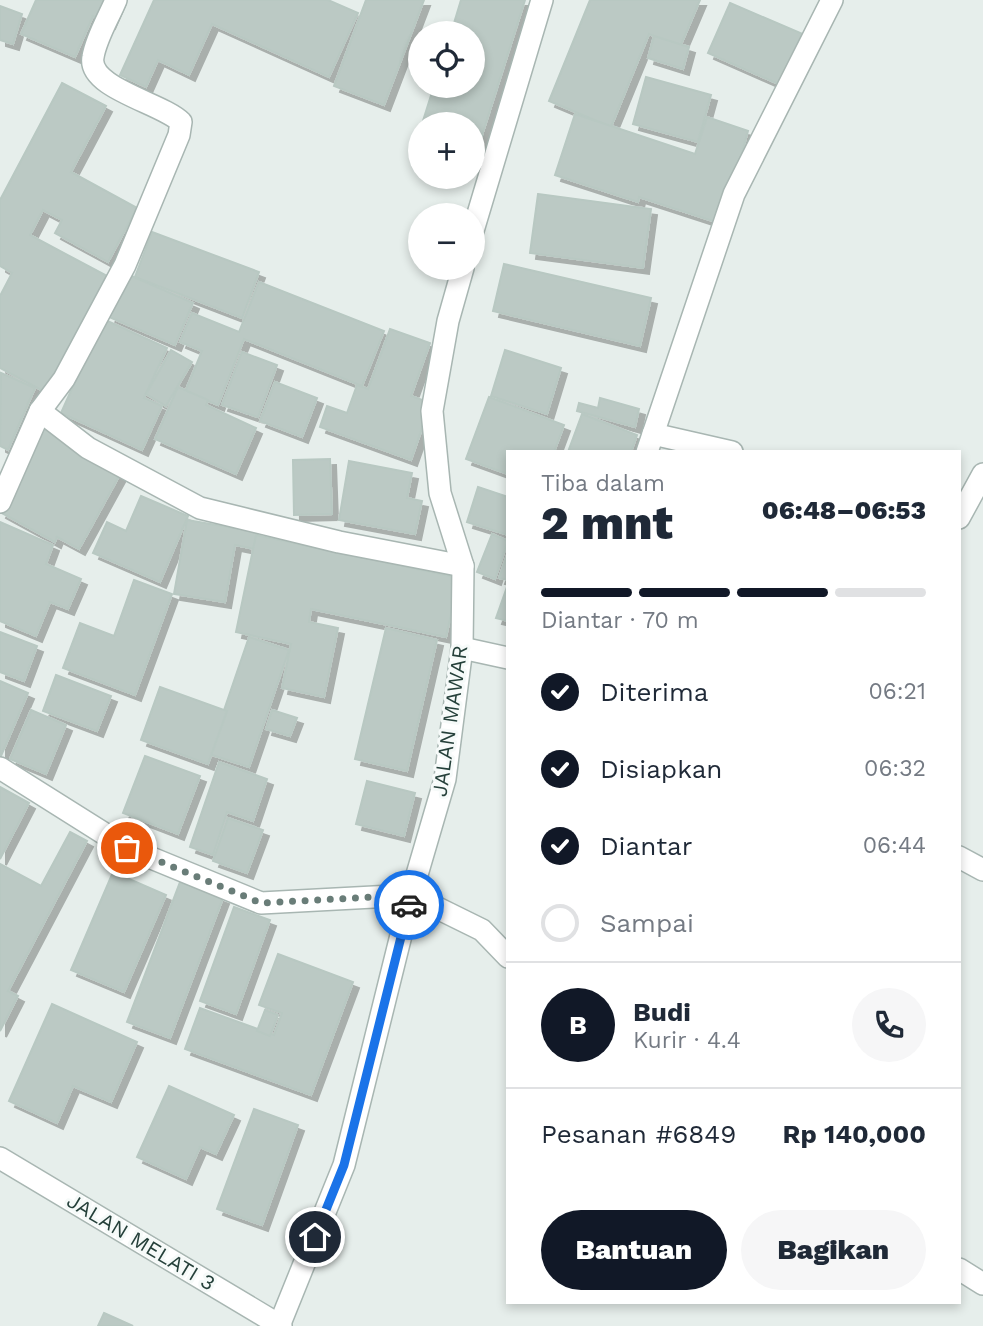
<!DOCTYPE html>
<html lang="id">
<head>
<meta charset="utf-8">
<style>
	body { margin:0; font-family:"Work Sans",sans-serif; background:#f6f6f7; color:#1f2937; height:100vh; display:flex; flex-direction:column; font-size:26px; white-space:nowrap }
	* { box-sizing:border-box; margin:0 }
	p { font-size:23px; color:#747a83 }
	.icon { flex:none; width:38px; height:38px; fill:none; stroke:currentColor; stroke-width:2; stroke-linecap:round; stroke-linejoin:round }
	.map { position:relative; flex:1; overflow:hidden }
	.side { position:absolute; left:506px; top:450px; width:455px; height:854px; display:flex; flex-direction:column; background:#fff; border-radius:0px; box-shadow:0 4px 10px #0003 }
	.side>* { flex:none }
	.tools { position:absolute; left:408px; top:21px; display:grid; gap:14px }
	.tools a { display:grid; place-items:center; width:77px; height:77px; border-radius:50%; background:#fff; box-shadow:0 4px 10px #0003; font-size:35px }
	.pin { position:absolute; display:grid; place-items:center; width:60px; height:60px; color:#fff; margin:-30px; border:4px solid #fff; border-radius:50%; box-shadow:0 2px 7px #0007 }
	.courier { position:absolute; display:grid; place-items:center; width:70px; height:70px; margin:-35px; border:5px solid #1a73e8; border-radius:50%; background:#fff; color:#222; box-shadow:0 2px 9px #0007 }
	.overview em { font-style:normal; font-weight:800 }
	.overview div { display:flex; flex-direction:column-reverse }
	.overview { display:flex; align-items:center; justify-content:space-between; height:119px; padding:0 35px }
	h1 { font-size:46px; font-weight:800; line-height:52px }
	.bar { display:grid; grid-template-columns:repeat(4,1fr); gap:10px 7px; align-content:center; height:84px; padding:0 35px }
	.bar i { height:9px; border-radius:5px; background:#e0e1e3 }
	.bar .active { background:#111827 }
	.bar p { grid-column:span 4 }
	.line { display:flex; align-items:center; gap:18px; padding:0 35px; border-top:2px solid #e0e1e3 }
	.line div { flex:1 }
	.round { display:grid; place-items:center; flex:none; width:74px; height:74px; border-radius:37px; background:#f6f6f7 }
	ol { padding:0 35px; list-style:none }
	li { display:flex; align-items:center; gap:21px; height:77px }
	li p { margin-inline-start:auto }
	li .icon { padding:7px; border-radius:50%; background:#111827; color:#fff; stroke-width:4 }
	li:last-child { color:#747a83 }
	li i { width:38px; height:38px; border:4px solid #e0e1e3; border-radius:50% }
	.cta { display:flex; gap:14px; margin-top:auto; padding:14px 35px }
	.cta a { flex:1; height:80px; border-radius:42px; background:#111827; color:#fff; font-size:28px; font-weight:800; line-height:80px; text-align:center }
	.cta a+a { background:#f6f6f7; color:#1f2937 }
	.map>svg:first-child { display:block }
	.building { fill:#bbc9c4; stroke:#b8c8c2; stroke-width:2; filter:url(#shadow) }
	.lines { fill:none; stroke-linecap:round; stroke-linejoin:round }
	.minor-casing { stroke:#a8b6b2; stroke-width:24 }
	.tertiary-casing { stroke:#a8b6b2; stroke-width:24 }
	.minor { stroke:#fff; stroke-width:21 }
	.tertiary { stroke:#fff; stroke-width:21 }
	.done { stroke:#697d78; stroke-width:7; stroke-dasharray:0 12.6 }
	.route { stroke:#1a73e8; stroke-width:9 }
	.labels { text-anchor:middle; stroke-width:6; stroke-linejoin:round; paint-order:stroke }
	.street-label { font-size:21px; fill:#25403a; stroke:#f6faf9 }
</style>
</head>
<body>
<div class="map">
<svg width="983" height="1326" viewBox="0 0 983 1326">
	<defs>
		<filter id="shadow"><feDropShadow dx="6" dy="6" stdDeviation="0" flood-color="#0004"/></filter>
	</defs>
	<rect width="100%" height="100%" fill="#e6eeeb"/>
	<g class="building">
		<path d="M36 0H119L109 23 93 16 75 57 21 34Z"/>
		<path d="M154 0H328L358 13 329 77 212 24 189 75 158 60 146 87 120 75Z"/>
		<path d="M366 0H424L384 105 334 86Z"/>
		<path d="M461 0H525L476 154 472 153V124H422L434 86H472V33H451Z"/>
		<path d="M590 0H700L680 47 649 34 611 127 549 101Z"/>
		<path d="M730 3 805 35 783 86 708 53Z"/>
		<path d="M0 6 22 14 13 44 0 40Z"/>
		<path d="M654 36 689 47 683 69 648 58Z"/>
		<path d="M646 77 711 95 698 142 633 124Z"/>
		<path d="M62 83 106 106 71 172 137 208 108 262 55 233 62 220 43 210 30 235 107 276 45 392 0 368V296L12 273 0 266V200Z"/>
		<path d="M575 114 695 154 707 117 748 131 722 224 639 197 638 202 555 175Z"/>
		<path d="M538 194 651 209 643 268 530 253Z"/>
		<path d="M152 232 259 272 242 318 135 277Z"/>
		<path d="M504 264 651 298 640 346 493 311Z"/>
		<path d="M127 274 193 303 175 345 109 317Z"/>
		<path d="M259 282 384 331 362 386 244 339 218 405 185 392 202 351 180 342 192 313 239 332Z"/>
		<path d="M103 319 167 348 144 398 162 406 142 450 61 413Z"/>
		<path d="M390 329 430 343 411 396 431 403 411 460 320 427 327 406 347 413 357 385 368 389Z"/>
		<path d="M171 350 192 362 166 406 146 394Z"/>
		<path d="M505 350 561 368 547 414 491 396Z"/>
		<path d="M242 352 277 365 258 417 222 405Z"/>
		<path d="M1 373 35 388 8 450 0 446Z"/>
		<path d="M275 382 317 398 302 437 260 421Z"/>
		<path d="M178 387 208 400 206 405 256 428 236 474 155 439Z"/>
		<path d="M489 397 564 425 554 452H508V474L466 459Z"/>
		<path d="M600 398 639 409 635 427 577 411 579 403 598 408Z"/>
		<path d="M582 414 637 435 631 452H568Z"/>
		<path d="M40 424 123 469 79 549 57 537 55 542 0 512Z"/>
		<path d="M330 459 332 514 294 515 293 460Z"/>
		<path d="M349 461 412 473 407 498 422 501 415 534 339 520Z"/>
		<path d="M478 487 508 497V535L467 522Z"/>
		<path d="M141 496 188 516 160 582 93 553 107 522 126 531Z"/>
		<path d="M187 520 258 532 255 549 235 545 225 602 174 594Z"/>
		<path d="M0 522 53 545 46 564 81 579 68 609 50 602 36 636 0 621Z"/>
		<path d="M492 534 508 541 495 579 477 572Z"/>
		<path d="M256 535 459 578 446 637 311 609 309 622 338 628 324 697 282 688 291 644 236 632Z"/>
		<path d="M508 552V580L499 578Z"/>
		<path d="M134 580 172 594 135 695 63 668 80 623 114 636Z"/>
		<path d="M508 584V621L496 618Z"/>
		<path d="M386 628 437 640 407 771 355 759Z"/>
		<path d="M0 632 37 646 24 681 0 672Z"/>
		<path d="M249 637 289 650 249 767 209 754Z"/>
		<path d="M56 675 111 696 97 731 43 711Z"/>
		<path d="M0 681 28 693 1 756 0 755Z"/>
		<path d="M160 687 227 711 208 764 141 740Z"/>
		<path d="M31 710 66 725 46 774 10 759Z"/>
		<path d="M272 710 297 718 290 736 266 729Z"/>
		<path d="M145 756 200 776 178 834 123 813Z"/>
		<path d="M219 762 267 779 253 821 227 812 213 855 190 847Z"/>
		<path d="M367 781 415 793 404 836 356 824Z"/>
		<path d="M0 787 29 803 0 859Z"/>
		<path d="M228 818 263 830 247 873 213 861Z"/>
		<path d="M70 832 87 841 8 991 18 996 0 1031V864L41 886Z"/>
		<path d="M113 872 166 895 124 992 71 970Z"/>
		<path d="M180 882 223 898 170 1038 127 1022Z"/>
		<path d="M234 907 270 920 236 1014 200 1001Z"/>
		<path d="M278 954 353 982 311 1095 185 1049 200 1008 274 1035 282 1013 259 1005Z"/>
		<path d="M52 1004 137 1042 111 1102 73 1086 57 1123 9 1101Z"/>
		<path d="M265 1010 278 1015 270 1036 257 1031Z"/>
		<path d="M169 1086 234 1115 216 1154 200 1147 186 1179 137 1157Z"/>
		<path d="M254 1109 298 1125 262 1225 217 1209Z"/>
		<path d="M104 1313 133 1326H98Z"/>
	</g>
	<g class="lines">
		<g class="minor-casing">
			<g id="minor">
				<path d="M472 234 542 0"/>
				<path d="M40 411 88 448 200 508 339 542 463 566"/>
				<path d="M653 434 732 452"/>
				<path d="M647 452 734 194 832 0"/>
				<path d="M0 502 40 411 64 379 125 265 179 135 181 122C162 103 87 88 93 57 96 38 109 17 116 0"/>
				<path d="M959 518 983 474"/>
				<path d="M462 648 508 658"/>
				<path d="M0 768 127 848 261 903 411 895 482 930 508 957"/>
				<path d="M959 857 983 870"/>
				<path d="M959 1269 983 1284"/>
				<path d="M279 1326 344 1165 411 895 445 779 462 648 463 566 440 493 432 411 448 321 463 268"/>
			</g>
		</g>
		<g class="tertiary-casing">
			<path id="tertiary" d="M0 1158 281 1326"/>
		</g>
		<use href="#minor" class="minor"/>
		<use href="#tertiary" class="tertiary"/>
	</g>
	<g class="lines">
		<path class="done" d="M127 848 261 903 411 895 409 905"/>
		<path class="route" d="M315 1237 344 1165 409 905"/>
	</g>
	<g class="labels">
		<g class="street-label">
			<text transform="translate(450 721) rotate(-82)" y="7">JALAN MAWAR</text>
			<text transform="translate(141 1242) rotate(31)" y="7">JALAN MELATI 3</text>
		</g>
	</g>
</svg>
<div class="tools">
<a><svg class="icon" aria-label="locate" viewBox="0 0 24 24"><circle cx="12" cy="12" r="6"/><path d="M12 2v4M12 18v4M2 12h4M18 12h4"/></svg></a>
<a>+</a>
<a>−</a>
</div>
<div class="pin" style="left:127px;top:848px;background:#ea580c"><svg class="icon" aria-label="bag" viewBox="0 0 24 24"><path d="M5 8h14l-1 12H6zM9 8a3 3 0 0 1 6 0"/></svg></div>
<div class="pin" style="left:315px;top:1237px;background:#1f2937"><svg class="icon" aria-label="home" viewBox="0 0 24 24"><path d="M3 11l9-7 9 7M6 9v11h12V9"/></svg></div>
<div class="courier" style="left:409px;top:905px"><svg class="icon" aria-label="car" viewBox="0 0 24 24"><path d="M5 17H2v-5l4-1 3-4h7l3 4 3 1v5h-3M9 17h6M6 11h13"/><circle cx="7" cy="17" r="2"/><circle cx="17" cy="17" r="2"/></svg></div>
<section class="side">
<div class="overview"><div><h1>2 mnt</h1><p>Tiba dalam</p></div><em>06:48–06:53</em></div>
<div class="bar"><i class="active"></i><i class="active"></i><i class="active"></i><i></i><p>Diantar · 70 m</p></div>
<ol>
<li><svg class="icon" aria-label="check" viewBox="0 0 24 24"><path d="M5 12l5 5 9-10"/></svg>Diterima<p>06:21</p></li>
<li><svg class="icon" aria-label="check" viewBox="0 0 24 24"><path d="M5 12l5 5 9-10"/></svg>Disiapkan<p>06:32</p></li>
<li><svg class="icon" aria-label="check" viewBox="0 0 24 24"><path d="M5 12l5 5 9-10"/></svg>Diantar<p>06:44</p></li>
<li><i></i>Sampai</li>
</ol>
<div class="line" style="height:126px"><b class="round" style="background:#111827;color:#fff">B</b><div><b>Budi</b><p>Kurir · 4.4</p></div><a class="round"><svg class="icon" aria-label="phone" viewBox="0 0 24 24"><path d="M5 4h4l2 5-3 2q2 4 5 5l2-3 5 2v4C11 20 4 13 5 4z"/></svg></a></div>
<div class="line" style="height:91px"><div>Pesanan #6849</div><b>Rp 140,000</b></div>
<div class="cta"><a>Bantuan</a><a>Bagikan</a></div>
</section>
</div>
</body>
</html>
